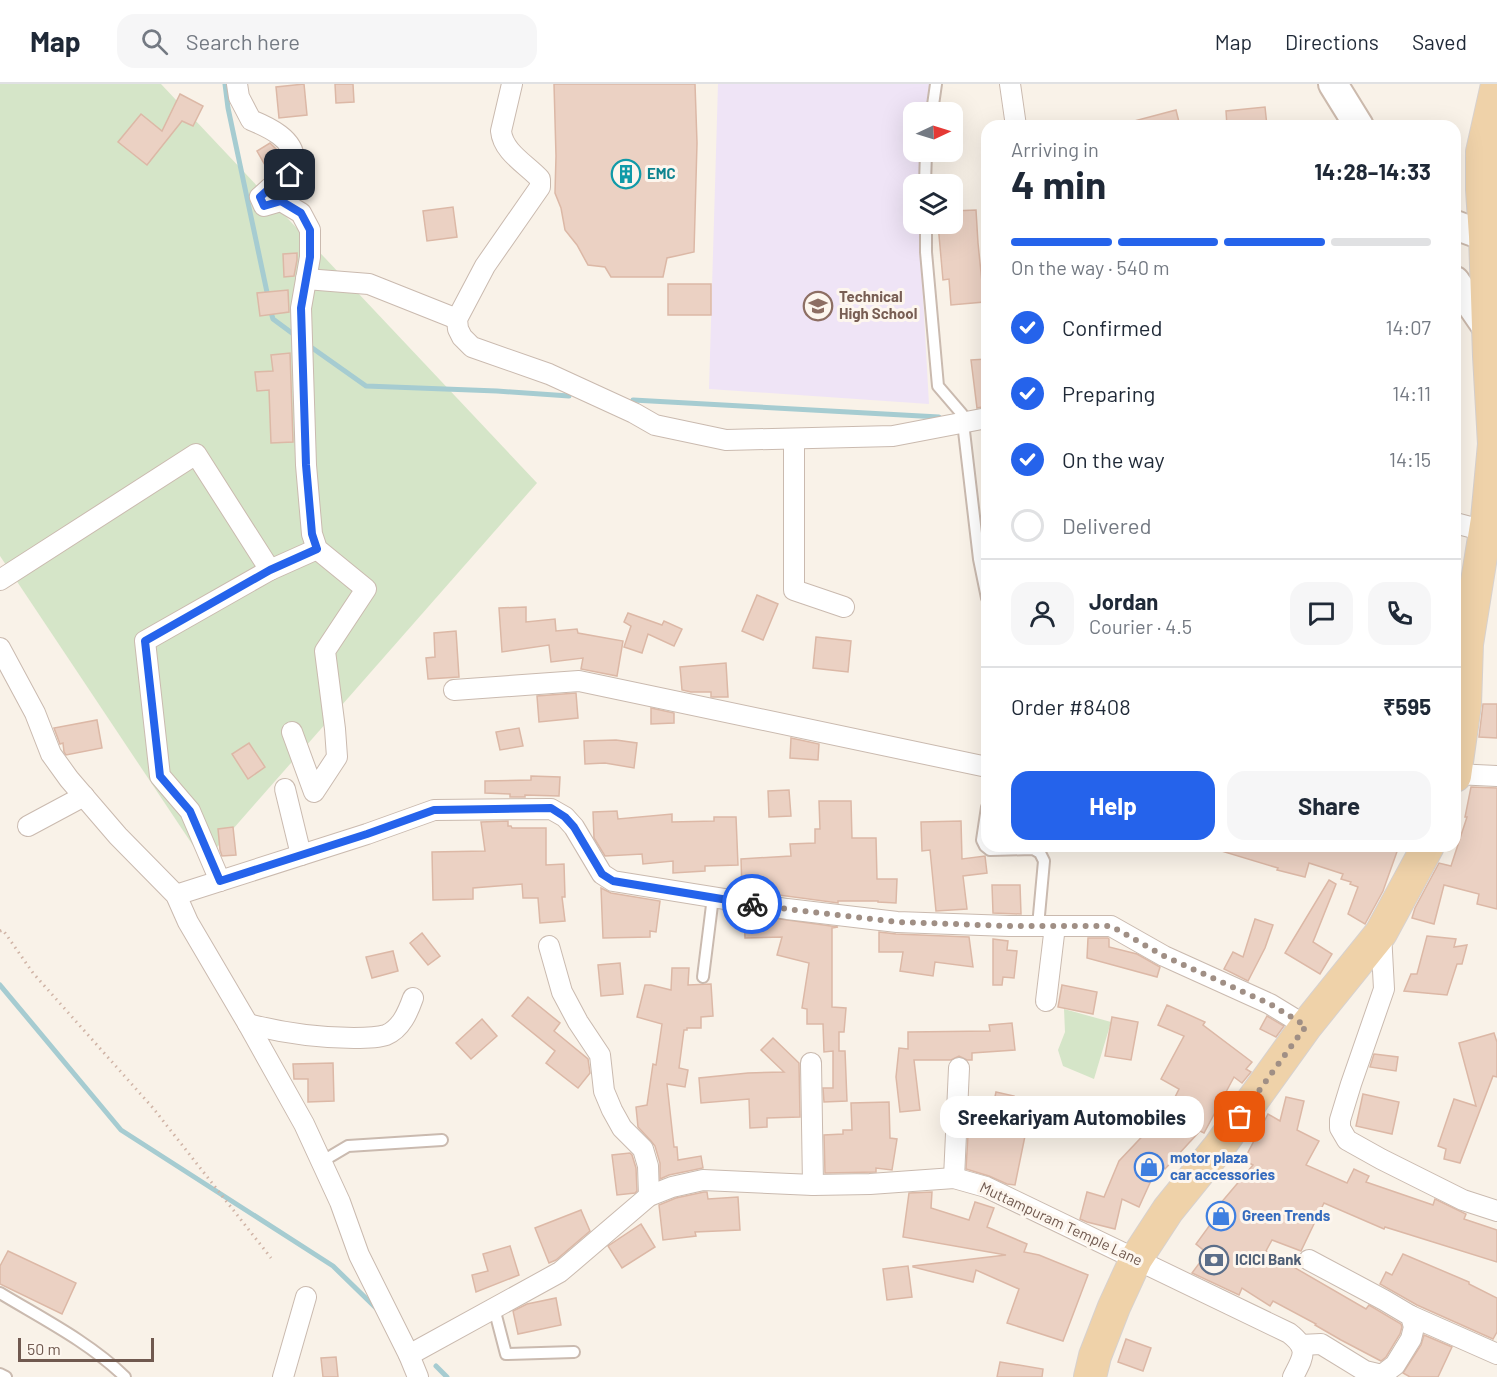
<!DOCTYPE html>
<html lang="en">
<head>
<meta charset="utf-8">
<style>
	body { margin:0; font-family:Barlow,sans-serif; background:#f6f6f7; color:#1f2937; height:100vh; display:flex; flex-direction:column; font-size:22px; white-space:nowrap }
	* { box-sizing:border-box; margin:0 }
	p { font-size:20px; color:#747a83 }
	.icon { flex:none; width:33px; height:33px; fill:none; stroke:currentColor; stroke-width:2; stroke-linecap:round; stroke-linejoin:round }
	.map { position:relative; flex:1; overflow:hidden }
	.drawer { position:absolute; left:981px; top:36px; width:480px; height:732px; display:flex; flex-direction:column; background:#fff; border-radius:18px; box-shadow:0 6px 24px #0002 }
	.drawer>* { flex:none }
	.needle { width:39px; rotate:86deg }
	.fabs { position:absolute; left:903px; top:18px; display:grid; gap:12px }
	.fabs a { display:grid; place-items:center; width:60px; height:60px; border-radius:12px; background:#fff; box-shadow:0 6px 24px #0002; font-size:30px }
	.scale { position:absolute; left:18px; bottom:15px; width:136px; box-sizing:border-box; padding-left:6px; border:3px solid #70594f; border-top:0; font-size:16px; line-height:21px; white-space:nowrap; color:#70594f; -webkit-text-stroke:4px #fdf6ee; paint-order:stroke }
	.pin { position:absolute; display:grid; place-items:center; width:51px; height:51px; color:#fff; margin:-26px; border-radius:12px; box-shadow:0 3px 9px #0006 }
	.courier { position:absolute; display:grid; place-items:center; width:60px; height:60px; margin:-30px; border:4px solid #2563eb; border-radius:50%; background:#fff; color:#222; box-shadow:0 2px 8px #0007 }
	.bubble { position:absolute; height:42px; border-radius:18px; background:#fff; box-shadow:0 6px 24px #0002; font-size:20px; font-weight:700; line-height:42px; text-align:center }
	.head em { font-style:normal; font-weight:700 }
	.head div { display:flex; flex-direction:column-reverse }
	.head { display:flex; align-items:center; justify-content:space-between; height:102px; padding:0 30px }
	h1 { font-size:39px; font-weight:700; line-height:45px }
	.bar { display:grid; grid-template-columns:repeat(4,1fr); gap:9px 6px; align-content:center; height:72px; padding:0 30px }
	.bar i { height:8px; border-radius:4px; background:#e0e1e3 }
	.bar .selected { background:#2563eb }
	.bar p { grid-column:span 4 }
	.line { display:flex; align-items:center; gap:15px; padding:0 30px; border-top:2px solid #e0e1e3 }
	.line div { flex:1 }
	.round { display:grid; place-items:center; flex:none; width:63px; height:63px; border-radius:18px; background:#f6f6f7 }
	ol { padding:0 30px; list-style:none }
	li { display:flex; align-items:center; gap:18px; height:66px }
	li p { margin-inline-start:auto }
	li .icon { padding:6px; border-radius:50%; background:#2563eb; color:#fff; stroke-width:4 }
	li:last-child { color:#747a83 }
	li i { width:33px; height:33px; border:3px solid #e0e1e3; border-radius:50% }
	.button { display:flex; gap:12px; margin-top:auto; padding:12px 30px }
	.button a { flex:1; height:69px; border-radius:18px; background:#2563eb; color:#fff; font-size:24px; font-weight:700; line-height:69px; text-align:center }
	.button a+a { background:#f6f6f7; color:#1f2937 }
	header { display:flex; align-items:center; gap:36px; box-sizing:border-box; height:84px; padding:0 30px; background:#fff; border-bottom:2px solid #e0e1e3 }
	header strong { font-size:28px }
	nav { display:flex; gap:33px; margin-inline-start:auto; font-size:21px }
	.search { width:420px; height:54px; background:#f6f6f7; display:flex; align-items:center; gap:15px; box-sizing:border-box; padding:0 21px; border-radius:18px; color:#747a83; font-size:22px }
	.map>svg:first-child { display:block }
	.education { fill:#efe4f6 }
	.green { fill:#d5e5c8 }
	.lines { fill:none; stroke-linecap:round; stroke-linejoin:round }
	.stream { stroke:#a6ccd1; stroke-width:5 }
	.building { fill:#ebd1c3; stroke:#dcb8a6; stroke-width:1.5 }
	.lane-casing { stroke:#cabaaf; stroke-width:14 }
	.street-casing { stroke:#cabaaf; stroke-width:22 }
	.secondary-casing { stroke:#ccbaad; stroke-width:32 }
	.primary-casing { stroke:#d7d1ce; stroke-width:34 }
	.path { stroke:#d0b4a6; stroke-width:3; stroke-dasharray:1.5 4.5; stroke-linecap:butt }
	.lane { stroke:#fff; stroke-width:10 }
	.street { stroke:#fff; stroke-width:20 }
	.secondary { stroke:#fff; stroke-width:28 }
	.primary { stroke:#efd2a9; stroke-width:32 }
	.done { stroke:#a08f85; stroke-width:6; stroke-dasharray:0 10.8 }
	.route { stroke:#2563eb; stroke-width:8 }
	.labels { text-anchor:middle; stroke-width:6; stroke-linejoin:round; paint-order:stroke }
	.culture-label { font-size:15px; font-weight:bold; fill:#0d838f; stroke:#fdf6ee; text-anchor:start }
	.education-label { font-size:15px; font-weight:bold; fill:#785e54; stroke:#fdf6ee; text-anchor:start }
	.shop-label { font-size:15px; font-weight:bold; fill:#366cbe; stroke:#fdf6ee; text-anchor:start }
	.street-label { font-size:15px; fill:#70594f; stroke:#fdf6ee }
	.service-label { font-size:15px; font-weight:bold; fill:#4e5e75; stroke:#fdf6ee; text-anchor:start }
</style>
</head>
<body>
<header>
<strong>Map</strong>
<div class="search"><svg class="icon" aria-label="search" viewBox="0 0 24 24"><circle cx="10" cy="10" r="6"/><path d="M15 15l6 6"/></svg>Search here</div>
<nav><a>Map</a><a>Directions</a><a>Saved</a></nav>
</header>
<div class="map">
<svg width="1497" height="1293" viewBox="0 0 1497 1293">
	<rect width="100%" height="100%" fill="#f9f2e8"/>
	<path class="education" d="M718 0H929L927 28H914V68H923L919 100H914V140H919L929 320 709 305Z"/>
	<g class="green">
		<path d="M0 0H161L537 399 204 778 0 472Z"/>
		<path d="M1064 925 1111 938 1094 995 1063 982 1058 966 1065 948Z"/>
	</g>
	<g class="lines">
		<g class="stream">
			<path d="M225 0 228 24 268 213"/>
			<path d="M270 225 273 235 296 252"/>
			<path d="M308 261 366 302 497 307 569 312"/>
			<path d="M633 316 939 333"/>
			<path d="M0 901 121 1046 333 1182 377 1225"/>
			<path d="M436 1282 447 1293"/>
		</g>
	</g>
	<g class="building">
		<path d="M304 0 307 31 279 34 276 3Z"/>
		<path d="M335 0H353L354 18 336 19Z"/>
		<path d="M554 0H695L697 59 694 168 667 174 663 193H611L605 183 588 181 577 161 565 146 561 124 555 109 556 72Z"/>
		<path d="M180 10 203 22 193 42 182 37 147 81 118 58 141 30 162 47Z"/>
		<path d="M1265 23 1267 42H1227L1226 27Z"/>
		<path d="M1176 26 1180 42H1134V37Z"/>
		<path d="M270 59 280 69 282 76 280 83 270 90 257 67Z"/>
		<path d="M453 123 457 153 427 157 423 127Z"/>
		<path d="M976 126 978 159 984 218 951 221 949 195 943 196 938 140H952V127Z"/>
		<path d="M297 169V176L294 192 284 193 283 170Z"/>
		<rect x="668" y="200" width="43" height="31"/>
		<path d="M288 206 289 228 260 232 257 209Z"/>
		<path d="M290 269 293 358 271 359 269 306 257 307 255 288 273 287 271 271Z"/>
		<path d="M987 275V322L977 324 971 276Z"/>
		<path d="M757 511 778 520 763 556 742 547Z"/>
		<path d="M526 523V538L555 535 556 547 577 545 578 549 623 557 617 592 581 585 583 574 551 578 549 561 502 568 499 524Z"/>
		<path d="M628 529 662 541 664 537 682 545 674 562 648 550 642 569 624 563 631 542 624 538Z"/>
		<path d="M456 547 459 593 428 595 426 574 435 573 434 549Z"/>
		<path d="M816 553 851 557 848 588 813 584Z"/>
		<path d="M726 579 728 613H711V608H691L682 606 680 583Z"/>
		<path d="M576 609 578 634 539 638 537 612Z"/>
		<path d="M1483 620H1497V654L1479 653Z"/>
		<path d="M651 624 674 629V639L651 640Z"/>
		<path d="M97 636 102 664 66 671 64 668 63 659 60 660 54 644Z"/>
		<path d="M519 644 523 662 500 666 496 648Z"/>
		<path d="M791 654 819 660 818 676 790 674Z"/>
		<path d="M616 656 637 659 634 684 605 679 585 680 584 657Z"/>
		<path d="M249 659 265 683 248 695 232 670Z"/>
		<path d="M531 692 560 693 559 712 525 711V713H510V710L485 709V697L531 696Z"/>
		<path d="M1471 703 1497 704V825L1477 820 1479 810 1444 801 1434 840 1412 834 1415 824 1439 779 1451 782 1467 733H1465Z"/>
		<path d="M789 706 791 732 769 733 768 707Z"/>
		<path d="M819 717H851L852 754H876L877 795H897L896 819 878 818V817H838V819L742 806 741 775 791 772 790 760 815 759V745H820Z"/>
		<path d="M617 727 618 735 672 730V738L714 737V733H736L738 781 705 782V787L673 789V777L643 780 642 770 605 772 594 754 593 728Z"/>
		<path d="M508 737V742H511L512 744H546V781L564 780 565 813H562L565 837 540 839 538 814H523L522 800 473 804V815L433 816 432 768 485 767 481 738Z"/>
		<path d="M961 737 962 775 985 772 987 789 963 792 967 825 936 827 930 766 922 767 921 738Z"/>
		<path d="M233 743 236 771 222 772 220 766 218 745Z"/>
		<path d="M1218 762H1399L1383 807 1365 840 1348 830 1358 803 1350 800 1351 798 1341 795 1343 790 1309 779 1305 793 1277 786 1278 784 1218 766Z"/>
		<path d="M1329 796 1336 800 1313 858 1332 870 1320 890 1285 869Z"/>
		<path d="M992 801H1020L1021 830 993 829Z"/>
		<path d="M601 804 611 809 660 817 656 848 650 847V853L603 854Z"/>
		<path d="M744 830 838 843 832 844V923L846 924 844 948H839V967H845L847 1017 824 1018 823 1004H833V967L824 968 823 940H807V925L802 924 809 879 777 871 782 853 745 854Z"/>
		<path d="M1255 835 1273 841 1265 864 1248 897 1224 885 1233 868 1243 873Z"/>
		<path d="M879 848 896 850 969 853 973 883 935 878 933 892 900 887 903 868H879Z"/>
		<path d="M422 849 440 872 428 881 410 859Z"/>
		<path d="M1427 852 1456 855 1454 863 1467 861 1462 880H1457L1447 911 1404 907 1411 890H1417Z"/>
		<path d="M1088 854H1108L1109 855V863L1137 870 1160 883 1157 893 1087 874Z"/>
		<path d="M993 855 1008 857 1007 866 1017 867 1014 894 1003 893 1002 901H993Z"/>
		<path d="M393 867 398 887 372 894 366 873Z"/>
		<path d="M620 879 623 910 601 912 598 881Z"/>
		<path d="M672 884H689L688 901 711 900 713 932 701 933V944H687V946H684L679 984 688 986 685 1003 667 1000 674 1063H677L678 1076 701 1072 703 1084 669 1091 660 1095V1079L655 1062 651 1057 638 1043 636 1023 647 1021 653 980 656 981 662 940 637 933 645 901H651L671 906Z"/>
		<path d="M1062 901 1097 908 1093 930 1058 923Z"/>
		<path d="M528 913 560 939 554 947 588 975 590 989 578 1004 546 979 555 967 512 932Z"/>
		<path d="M1167 921 1205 938 1203 941 1252 978 1246 985 1251 988 1242 999 1234 993 1204 1049 1200 1047 1165 1085 1159 1079 1139 1123 1122 1115 1115 1145 1087 1138 1080 1135 1087 1108 1104 1113 1119 1077 1170 1023 1179 1005 1161 995 1184 952 1158 941Z"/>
		<path d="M1267 932 1284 942 1276 953 1260 945Z"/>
		<path d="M1112 933 1138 938 1131 976 1105 972Z"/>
		<path d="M482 935 497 952 471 975 456 959Z"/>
		<path d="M1012 939 1015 966 972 969V976H967L959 972 951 976H914L920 1026 900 1028 896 993 899 964 908 965V948L990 947 989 941Z"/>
		<path d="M1494 949 1497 958V993L1493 992 1460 1079 1444 1075 1446 1065 1438 1062 1454 1015 1476 1022 1459 959Z"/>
		<path d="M773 954 799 979 800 1033 767 1034V1043L750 1044 749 1015 701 1019 699 994 748 989 784 988 761 966Z"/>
		<path d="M1374 970 1398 973 1396 987 1370 983Z"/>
		<path d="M333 979 334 1017 308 1018V995H294L293 980Z"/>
		<path d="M996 1008 1014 1012 1007 1048 1025 1052 1015 1101 1007 1100 989 1092 966 1085 968 1051 971 1041 988 1045Z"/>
		<path d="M1363 1010 1399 1018 1392 1050 1356 1042Z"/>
		<path d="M1286 1013 1304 1017 1297 1046 1319 1057 1306 1081 1347 1099 1354 1085 1369 1092 1366 1098 1433 1121 1435 1115 1466 1130 1464 1135 1497 1146V1178L1385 1143 1384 1145 1324 1119 1301 1167 1272 1156 1266 1167 1366 1225 1369 1221 1401 1240 1402 1243 1400 1250 1386 1273 1381 1277 1341 1256 1315 1241 1316 1240 1273 1217 1270 1222 1242 1204 1239 1211 1192 1189 1207 1169 1196 1160 1223 1123 1220 1120 1253 1081 1244 1076 1268 1030 1280 1037Z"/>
		<path d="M889 1018 890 1054 897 1055 892 1086 876 1084V1088L825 1089 824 1051 843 1050V1046H852L851 1019Z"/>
		<path d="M630 1069 632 1071 636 1084 637 1107 635 1109 617 1111 612 1071Z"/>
		<path d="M704 1108H707L708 1115 738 1113 740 1146 695 1148 696 1152 663 1156 659 1121 676 1114Z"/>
		<path d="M932 1108 931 1124 969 1136 975 1118 994 1124 987 1143 1027 1160 1024 1168 1039 1171 1088 1191 1063 1257 1007 1239 1019 1205 976 1186 973 1198 913 1183V1182L1006 1171 903 1153 909 1109Z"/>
		<path d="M581 1126 590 1147 556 1176 549 1179 535 1144Z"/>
		<path d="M641 1140 655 1163 622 1184 608 1162Z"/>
		<path d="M510 1162 519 1191 476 1208 472 1191 488 1187 483 1170Z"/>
		<path d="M8 1167 76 1199 62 1230 0 1200V1182Z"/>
		<path d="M1403 1170 1469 1198V1200L1497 1214V1248L1493 1255 1417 1221 1380 1200 1386 1188 1392 1191Z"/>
		<path d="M908 1182 912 1213 887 1216 883 1185Z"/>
		<path d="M556 1214 561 1241 518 1250 513 1227 527 1220Z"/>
		<path d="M1424 1251 1452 1263 1438 1293H1410L1403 1289 1421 1261Z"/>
		<path d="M1126 1255 1151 1264 1143 1287 1118 1278Z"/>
		<path d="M336 1273 338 1293H323L321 1274Z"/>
		<path d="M1000 1278 1043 1285 1042 1293H997Z"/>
	</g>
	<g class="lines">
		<g class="lane-casing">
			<g id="lane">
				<path d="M932 28 936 0"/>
				<path d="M925 100 926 68"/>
				<path d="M926 140V168L938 302 962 330 979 475 987 514"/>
				<path d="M987 723 982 756 985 762 990 766 1033 765 1040 769 1044 777 1038 842"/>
				<path d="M703 893 713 813"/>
				<path d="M321 1078 348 1062 442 1056"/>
				<path d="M0 1209C43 1235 89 1258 125 1293"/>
				<path d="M494 1224 506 1270 574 1268"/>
				<path d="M0 1290 6 1293"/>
			</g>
		</g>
		<g class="street-casing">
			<g id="street">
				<path d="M237 0 239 13 251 36C268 43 295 55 294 77 293 82 291 87 290 91L270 104 260 113 264 122 281 117 301 129 310 146V173L301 224 306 381 312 450 317 465 366 505 325 567 335 645 337 673 314 708 292 648"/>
				<path d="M512 0 501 47C503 68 526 80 540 95V103L485 182 457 235 458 245 462 253 472 263 549 290 634 329 655 341 726 356 893 352 987 334"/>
				<path d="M1010 0 1016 42"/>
				<path d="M306 195 369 200 457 235"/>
				<path d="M794 355V506L844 523"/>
				<path d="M1455 439 1485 447"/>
				<path d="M0 496 196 370 270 486"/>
				<path d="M0 564 35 629 51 670 69 695 118 752 176 811 188 838 248 940 304 1040 340 1118 359 1171 409 1271 418 1293"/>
				<path d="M454 606 579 597 987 683"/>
				<path d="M1455 690 1497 692"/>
				<path d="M285 705 301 771"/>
				<path d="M28 742 84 712"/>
				<path d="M220 797 190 727 160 692 145 557 270 486 317 465"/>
				<path d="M176 811 367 750 434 726 551 725 565 733 574 743 602 790 613 797 787 825 897 838 1009 842H1111L1164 872 1270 920 1306 942"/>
				<path d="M1381 849 1384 905 1351 1000 1340 1036V1044L1347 1056 1381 1075 1463 1116 1497 1127"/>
				<path d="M549 862 562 908 578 938 600 971 604 1007 612 1026 622 1044 643 1065 648 1082 649 1112"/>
				<path d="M1046 917 1055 842"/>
				<path d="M248 940C283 949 319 954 354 954 364 954 377 954 386 951 401 945 408 928 413 914"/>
				<path d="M811 979 813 1101"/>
				<path d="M954 1094 959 984"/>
				<path d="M1411 1232 1497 1270"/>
				<path d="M1301 1261 1321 1260 1365 1287 1382 1291 1395 1281 1411 1255 1414 1243 1411 1232 1384 1216 1309 1176"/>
				<path d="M409 1271 560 1188 649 1112 672 1103 703 1096 813 1101 870 1100 954 1094 986 1103 1289 1249C1310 1265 1303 1273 1293 1293"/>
				<path d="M283 1293 306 1213"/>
			</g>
		</g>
		<g class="secondary-casing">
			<g id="secondary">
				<path d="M1333 0 1359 42"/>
				<path d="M1455 141 1485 152"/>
				<path d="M1455 197 1488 245"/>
			</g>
		</g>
		<g class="primary-casing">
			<g id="primary">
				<path d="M1455 692 1465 621 1467 560 1487 435 1494 360 1489 272 1485 152 1482 106V68L1497 1"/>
				<path d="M1090 1293 1095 1272 1114 1223 1136 1175 1168 1126 1219 1063 1306 942 1381 849 1428 762"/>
			</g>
		</g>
		<path class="path" d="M0 847 3 846 33 889 153 1024 271 1174"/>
		<use href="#lane" class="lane"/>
		<use href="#street" class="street"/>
		<use href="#secondary" class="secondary"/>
		<use href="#primary" class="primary"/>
	</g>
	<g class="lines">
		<path class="done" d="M752 820 787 825 897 838 1009 842H1111L1164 872 1270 920 1306 942 1240 1033"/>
		<path class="route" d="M290 91 270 104 260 113 264 122 281 117 301 129 310 146V173L301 224 306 381 312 450 317 465 270 486 145 557 160 692 190 727 220 797 367 750 434 726 551 724 565 733 574 743 602 790 613 797 752 820"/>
	</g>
	<defs>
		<g id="building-ring" transform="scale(1.5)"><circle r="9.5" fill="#fdf6ee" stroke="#0f9aa8" stroke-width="1.5"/><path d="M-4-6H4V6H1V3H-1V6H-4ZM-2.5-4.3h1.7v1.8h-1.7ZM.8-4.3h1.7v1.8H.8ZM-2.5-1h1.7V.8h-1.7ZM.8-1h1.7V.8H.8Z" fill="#0f9aa8"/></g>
		<g id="school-ring" transform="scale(1.5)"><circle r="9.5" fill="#fdf6ee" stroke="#8d6e63" stroke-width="1.5"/><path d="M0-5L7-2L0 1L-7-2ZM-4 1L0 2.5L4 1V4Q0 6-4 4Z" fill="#8d6e63"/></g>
		<g id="shop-ring" transform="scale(1.5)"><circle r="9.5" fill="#fdf6ee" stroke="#3f7fe0" stroke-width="1.5"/><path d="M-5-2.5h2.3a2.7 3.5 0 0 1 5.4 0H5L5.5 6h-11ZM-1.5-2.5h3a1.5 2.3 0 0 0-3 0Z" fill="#3f7fe0"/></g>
		<g id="bank-ring" transform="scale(1.5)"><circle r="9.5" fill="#fdf6ee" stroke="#5c6f8a" stroke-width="1.5"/><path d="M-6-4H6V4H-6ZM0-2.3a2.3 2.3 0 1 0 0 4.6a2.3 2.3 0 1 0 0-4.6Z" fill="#5c6f8a"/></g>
	</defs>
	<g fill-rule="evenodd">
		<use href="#building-ring" x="626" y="90"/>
		<use href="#school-ring" x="818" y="222"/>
		<use href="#shop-ring" x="1149" y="1083"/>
		<use href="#shop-ring" x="1221" y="1132"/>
		<use href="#bank-ring" x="1214" y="1176"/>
	</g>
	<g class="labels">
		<g class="culture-label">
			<text x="647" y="95">EMC</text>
		</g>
		<g class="education-label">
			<text x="839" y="218">Technical<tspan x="839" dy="17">High School</tspan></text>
		</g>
		<g class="shop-label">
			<text x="1170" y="1079">motor plaza<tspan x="1170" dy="17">car accessories</tspan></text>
			<text x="1242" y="1137">Green Trends</text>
		</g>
		<g class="street-label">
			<text transform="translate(1061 1140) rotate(25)" y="5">Muttampuram Temple Lane</text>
		</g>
		<g class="service-label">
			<text x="1235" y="1181">ICICI Bank</text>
		</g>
	</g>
</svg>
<div class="fabs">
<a><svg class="needle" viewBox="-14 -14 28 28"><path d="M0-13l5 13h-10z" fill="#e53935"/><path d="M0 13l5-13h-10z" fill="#747a83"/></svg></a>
<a><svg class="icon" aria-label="layers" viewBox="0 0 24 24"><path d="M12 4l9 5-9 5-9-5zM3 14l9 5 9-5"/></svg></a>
</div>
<div class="scale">50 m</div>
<div class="pin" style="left:1240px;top:1033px;background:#ea580c"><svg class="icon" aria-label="bag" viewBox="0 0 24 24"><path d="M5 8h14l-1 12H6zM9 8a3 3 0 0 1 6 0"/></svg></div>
<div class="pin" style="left:290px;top:91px;background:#1f2937"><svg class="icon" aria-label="home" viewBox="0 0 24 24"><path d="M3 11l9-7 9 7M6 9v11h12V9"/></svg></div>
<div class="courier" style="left:752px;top:820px"><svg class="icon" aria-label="bike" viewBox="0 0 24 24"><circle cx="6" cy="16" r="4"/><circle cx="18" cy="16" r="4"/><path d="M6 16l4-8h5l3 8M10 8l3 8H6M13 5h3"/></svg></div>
<div class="bubble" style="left:940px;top:1012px;width:264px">Sreekariyam Automobiles</div>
<section class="drawer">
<div class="head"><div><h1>4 min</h1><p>Arriving in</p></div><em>14:28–14:33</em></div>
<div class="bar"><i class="selected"></i><i class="selected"></i><i class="selected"></i><i></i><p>On the way · 540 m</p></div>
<ol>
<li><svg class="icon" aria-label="check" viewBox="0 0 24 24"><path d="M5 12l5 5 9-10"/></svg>Confirmed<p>14:07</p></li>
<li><svg class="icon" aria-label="check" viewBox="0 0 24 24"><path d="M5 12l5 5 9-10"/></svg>Preparing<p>14:11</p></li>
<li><svg class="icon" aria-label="check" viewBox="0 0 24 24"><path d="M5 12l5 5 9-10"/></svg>On the way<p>14:15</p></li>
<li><i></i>Delivered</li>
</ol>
<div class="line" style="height:108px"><a class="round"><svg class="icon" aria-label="person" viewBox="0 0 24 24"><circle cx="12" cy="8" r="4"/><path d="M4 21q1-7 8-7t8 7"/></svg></a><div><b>Jordan</b><p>Courier · 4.5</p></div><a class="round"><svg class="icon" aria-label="chat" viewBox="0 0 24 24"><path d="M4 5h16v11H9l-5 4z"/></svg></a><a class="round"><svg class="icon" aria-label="phone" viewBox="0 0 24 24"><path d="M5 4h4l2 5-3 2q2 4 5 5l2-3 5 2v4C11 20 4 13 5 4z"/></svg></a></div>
<div class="line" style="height:78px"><div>Order #8408</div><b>₹595</b></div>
<div class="button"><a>Help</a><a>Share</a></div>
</section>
</div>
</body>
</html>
